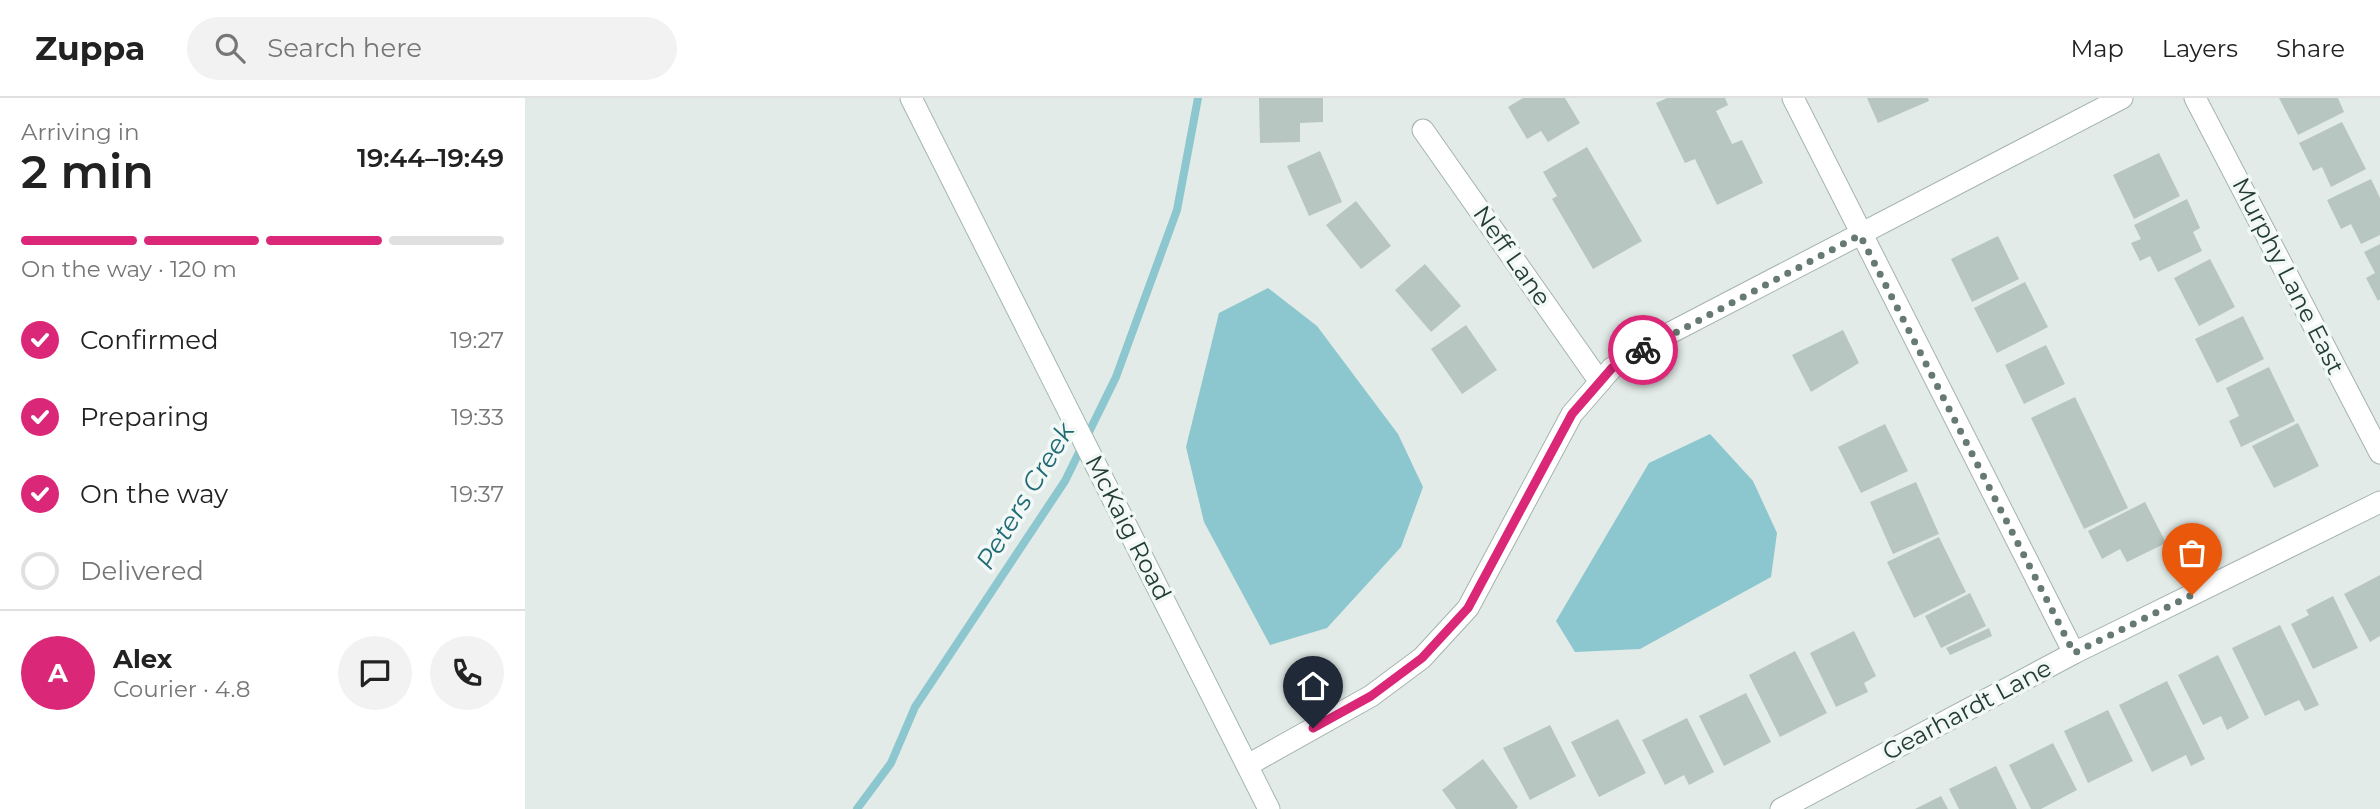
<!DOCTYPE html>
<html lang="en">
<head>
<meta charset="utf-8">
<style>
	body { margin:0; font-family:Montserrat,sans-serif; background:#f2f2f2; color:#222; height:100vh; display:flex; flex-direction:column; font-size:26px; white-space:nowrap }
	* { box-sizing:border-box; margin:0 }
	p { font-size:23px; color:#767676 }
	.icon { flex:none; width:38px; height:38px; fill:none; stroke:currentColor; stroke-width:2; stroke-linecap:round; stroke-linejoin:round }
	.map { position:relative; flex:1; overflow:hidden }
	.side { display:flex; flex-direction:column; background:#fff; width:525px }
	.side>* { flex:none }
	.pin { position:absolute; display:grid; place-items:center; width:60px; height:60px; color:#fff; margin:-72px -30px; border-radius:50% 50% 50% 0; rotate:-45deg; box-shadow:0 0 7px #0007 }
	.pin .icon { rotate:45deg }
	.courier { position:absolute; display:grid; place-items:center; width:70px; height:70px; margin:-35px; border:5px solid #db2777; border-radius:50%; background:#fff; color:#222; box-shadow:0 2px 9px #0007 }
	.summary em { font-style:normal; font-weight:600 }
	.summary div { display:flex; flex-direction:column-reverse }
	.summary { display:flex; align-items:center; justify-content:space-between; height:119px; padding:0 21px }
	h1 { font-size:46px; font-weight:600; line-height:52px }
	.bar { display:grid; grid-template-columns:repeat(4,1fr); gap:10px 7px; align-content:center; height:84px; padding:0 21px }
	.bar i { height:9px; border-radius:5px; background:#e0e0e0 }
	.bar .active { background:#db2777 }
	.bar p { grid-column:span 4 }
	.line { display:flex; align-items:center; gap:18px; padding:0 21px; border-top:2px solid #e0e0e0 }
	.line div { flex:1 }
	.round { display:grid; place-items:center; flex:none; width:74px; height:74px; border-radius:37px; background:#f2f2f2 }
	ol { padding:0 21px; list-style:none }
	li { display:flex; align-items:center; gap:21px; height:77px }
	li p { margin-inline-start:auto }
	li .icon { padding:7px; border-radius:50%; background:#db2777; color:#fff; stroke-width:4 }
	li:last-child { color:#767676 }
	li i { width:38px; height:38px; border:4px solid #e0e0e0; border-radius:50% }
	header { display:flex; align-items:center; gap:42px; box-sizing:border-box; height:98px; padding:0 35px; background:#fff; border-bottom:2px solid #e0e0e0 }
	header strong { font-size:33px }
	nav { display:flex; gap:38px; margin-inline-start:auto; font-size:24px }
	.search { width:490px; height:63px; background:#f2f2f2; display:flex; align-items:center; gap:18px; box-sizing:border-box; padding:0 24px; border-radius:38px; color:#767676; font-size:26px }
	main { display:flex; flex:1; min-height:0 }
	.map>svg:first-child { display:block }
	.water { fill:#8cc6ce }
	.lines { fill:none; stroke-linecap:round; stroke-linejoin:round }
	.stream { stroke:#8cc6ce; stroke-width:8 }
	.building { fill:#b7c6c0 }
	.street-casing { stroke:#a5b3ae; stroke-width:23 }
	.secondary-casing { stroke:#a1b7ae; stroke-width:23 }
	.street { stroke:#fff; stroke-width:21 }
	.secondary { stroke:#fff; stroke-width:21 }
	.done { stroke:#667973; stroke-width:7; stroke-dasharray:0 12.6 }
	.route { stroke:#db2777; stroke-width:9 }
	.labels { text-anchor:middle; stroke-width:7; stroke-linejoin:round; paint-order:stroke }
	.street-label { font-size:24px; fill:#233c34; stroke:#f2f8f5 }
	.water-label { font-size:26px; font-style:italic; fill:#206a75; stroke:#f2f8f5 }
</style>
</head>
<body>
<header>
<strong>Zuppa</strong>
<div class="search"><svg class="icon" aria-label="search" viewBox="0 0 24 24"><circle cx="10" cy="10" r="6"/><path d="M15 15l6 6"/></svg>Search here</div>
<nav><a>Map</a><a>Layers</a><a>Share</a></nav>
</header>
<main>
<section class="side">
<div class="summary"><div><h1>2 min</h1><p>Arriving in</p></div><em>19:44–19:49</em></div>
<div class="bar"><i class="active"></i><i class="active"></i><i class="active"></i><i></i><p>On the way · 120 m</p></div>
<ol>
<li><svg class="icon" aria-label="check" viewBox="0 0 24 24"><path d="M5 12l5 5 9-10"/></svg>Confirmed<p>19:27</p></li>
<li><svg class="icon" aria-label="check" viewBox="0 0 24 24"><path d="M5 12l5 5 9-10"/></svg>Preparing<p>19:33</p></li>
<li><svg class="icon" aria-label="check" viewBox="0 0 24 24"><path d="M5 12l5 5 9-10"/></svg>On the way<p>19:37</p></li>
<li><i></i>Delivered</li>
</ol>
<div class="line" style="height:126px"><b class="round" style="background:#db2777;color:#fff">A</b><div><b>Alex</b><p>Courier · 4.8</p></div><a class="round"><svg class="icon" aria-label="chat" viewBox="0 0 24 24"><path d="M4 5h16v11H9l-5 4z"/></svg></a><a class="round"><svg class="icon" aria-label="phone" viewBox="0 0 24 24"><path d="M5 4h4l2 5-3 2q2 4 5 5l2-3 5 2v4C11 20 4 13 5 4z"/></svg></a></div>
</section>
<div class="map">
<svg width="1855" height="711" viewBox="0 0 1855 711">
	<rect width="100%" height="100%" fill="#e2ebe7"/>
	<g class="water">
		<path d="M743 190 792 228 873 336 898 389 876 449 802 530 745 547 679 424 661 349 694 215Z"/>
		<path d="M1185 336 1228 383 1252 435 1246 479 1115 551 1050 554 1031 523 1124 365Z"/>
	</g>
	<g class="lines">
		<path class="stream" d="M332 711 366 665 390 609 540 383 591 279 652 112 673 0"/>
	</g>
	<g class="building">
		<path d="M734 0H798V24L775 25V44L735 45Z"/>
		<path d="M998 0H1040L1055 25 1023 44 1016 33 1002 41 983 9Z"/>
		<path d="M1142 0H1200L1203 7 1191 13 1207 46 1217 42 1238 85 1192 107 1170 61 1160 65 1131 5Z"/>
		<path d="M1342 0H1403L1404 3 1353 25Z"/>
		<path d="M1754 0H1813L1819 14 1773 37Z"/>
		<path d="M1817 24 1841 71 1806 89 1797 69 1788 73 1774 45Z"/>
		<path d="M1062 49 1117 143 1068 171 1027 101 1032 98 1018 74Z"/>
		<path d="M795 53 817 104 784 118 762 68Z"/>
		<path d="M1634 55 1655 98 1609 121 1588 77Z"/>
		<path d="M1846 81 1855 100V137L1836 146 1826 126 1816 131 1802 102Z"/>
		<path d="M1662 101 1675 130 1668 134 1677 153 1633 174 1625 158 1615 163 1606 145 1616 141 1609 127Z"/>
		<path d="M831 103 866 148 836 171 801 127Z"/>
		<path d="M1473 138 1494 181 1447 204 1426 161Z"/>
		<path d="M1855 146V201L1853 203 1841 180 1850 175 1839 154Z"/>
		<path d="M1685 161 1710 209 1674 228 1649 180Z"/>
		<path d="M900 166 936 208 906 234 870 192Z"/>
		<path d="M1500 184 1523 229 1472 255 1449 210Z"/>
		<path d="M1718 218 1739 261 1692 285 1670 241Z"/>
		<path d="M941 227 972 272 937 296 906 251Z"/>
		<path d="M1318 232 1334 265 1286 294 1267 257Z"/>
		<path d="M1521 247 1540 286 1499 306 1480 267Z"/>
		<path d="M1744 269 1770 323 1716 349 1704 323 1714 318 1701 290Z"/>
		<path d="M1550 299 1603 410 1559 431 1506 320Z"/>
		<path d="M1773 325 1794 368 1749 390 1727 348Z"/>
		<path d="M1360 326 1383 373 1336 395 1313 349Z"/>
		<path d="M1391 384 1414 436 1368 456 1345 404Z"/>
		<path d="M1620 404 1641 445 1602 464 1595 451 1577 461 1563 433Z"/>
		<path d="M1414 439 1441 494 1389 520 1362 464Z"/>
		<path d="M1855 477V538L1845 544 1819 496Z"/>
		<path d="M1445 495 1461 528 1416 550 1400 518Z"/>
		<path d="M1808 498 1833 550 1788 571 1766 526 1784 517 1781 512Z"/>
		<path d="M1755 527 1794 607 1780 613 1774 602 1740 618 1707 550Z"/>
		<path d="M1464 530 1467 538 1425 557 1421 550Z"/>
		<path d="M1329 533 1351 578 1339 585 1343 594 1311 609 1285 555Z"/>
		<path d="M1270 553 1302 615 1255 639 1224 577Z"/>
		<path d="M1693 557 1724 620 1702 632 1696 618 1678 627 1653 577Z"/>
		<path d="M1642 583 1680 661 1666 668 1661 657 1627 674 1594 607Z"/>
		<path d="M1221 595 1246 644 1199 668 1174 618Z"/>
		<path d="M1583 612 1608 663 1563 685 1539 633Z"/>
		<path d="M1162 620 1189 674 1164 687 1159 677 1140 687 1117 642Z"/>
		<path d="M1093 621 1121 675 1074 699 1046 644Z"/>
		<path d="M1025 627 1051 678 1005 702 978 650Z"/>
		<path d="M1528 645 1552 692 1516 711H1506L1484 667Z"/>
		<path d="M958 661 993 709 991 711H931L917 692Z"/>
		<path d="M1471 668 1492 711H1434L1424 691Z"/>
		<path d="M1416 698 1423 711H1390Z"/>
	</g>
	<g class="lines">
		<g class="street-casing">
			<g id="street">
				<path d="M1268 0 1549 555"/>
				<path d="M1670 0 1855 355"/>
				<path d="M898 32 1075 284"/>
				<path d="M723 667 846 598 897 560 943 510 1047 316 1087 270 1145 235 1597 0"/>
				<path d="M1256 711 1549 555 1855 404"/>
			</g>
		</g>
		<g class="secondary-casing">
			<path id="secondary" d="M386 0 744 711"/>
		</g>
		<use href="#street" class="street"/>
		<use href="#secondary" class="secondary"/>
	</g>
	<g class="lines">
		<path class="done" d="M1118 252 1335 137 1549 555 1667 497"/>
		<path class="route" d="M788 630 846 598 897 560 943 510 1047 316 1087 270 1118 252"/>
	</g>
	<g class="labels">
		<g class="street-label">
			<text transform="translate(987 158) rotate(55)" y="8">Neff Lane</text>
			<text transform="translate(1763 178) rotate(63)" y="8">Murphy Lane East</text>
			<text transform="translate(603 430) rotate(63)" y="8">McKaig Road</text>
			<text transform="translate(1442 612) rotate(-28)" y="8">Gearhardt Lane</text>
		</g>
		<g class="water-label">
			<text transform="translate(500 398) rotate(-59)" y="9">Peters Creek</text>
		</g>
	</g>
</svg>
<div class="pin" style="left:1667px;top:497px;background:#ea580c"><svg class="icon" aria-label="bag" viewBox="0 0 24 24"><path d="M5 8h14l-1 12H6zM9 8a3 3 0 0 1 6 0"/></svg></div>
<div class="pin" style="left:788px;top:630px;background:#1f2937"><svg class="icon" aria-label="home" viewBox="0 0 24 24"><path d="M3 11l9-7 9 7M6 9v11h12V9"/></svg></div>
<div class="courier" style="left:1118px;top:252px"><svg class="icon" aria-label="bike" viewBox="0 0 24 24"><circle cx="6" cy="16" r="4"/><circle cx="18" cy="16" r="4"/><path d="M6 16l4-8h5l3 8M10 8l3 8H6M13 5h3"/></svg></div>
</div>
</main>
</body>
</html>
